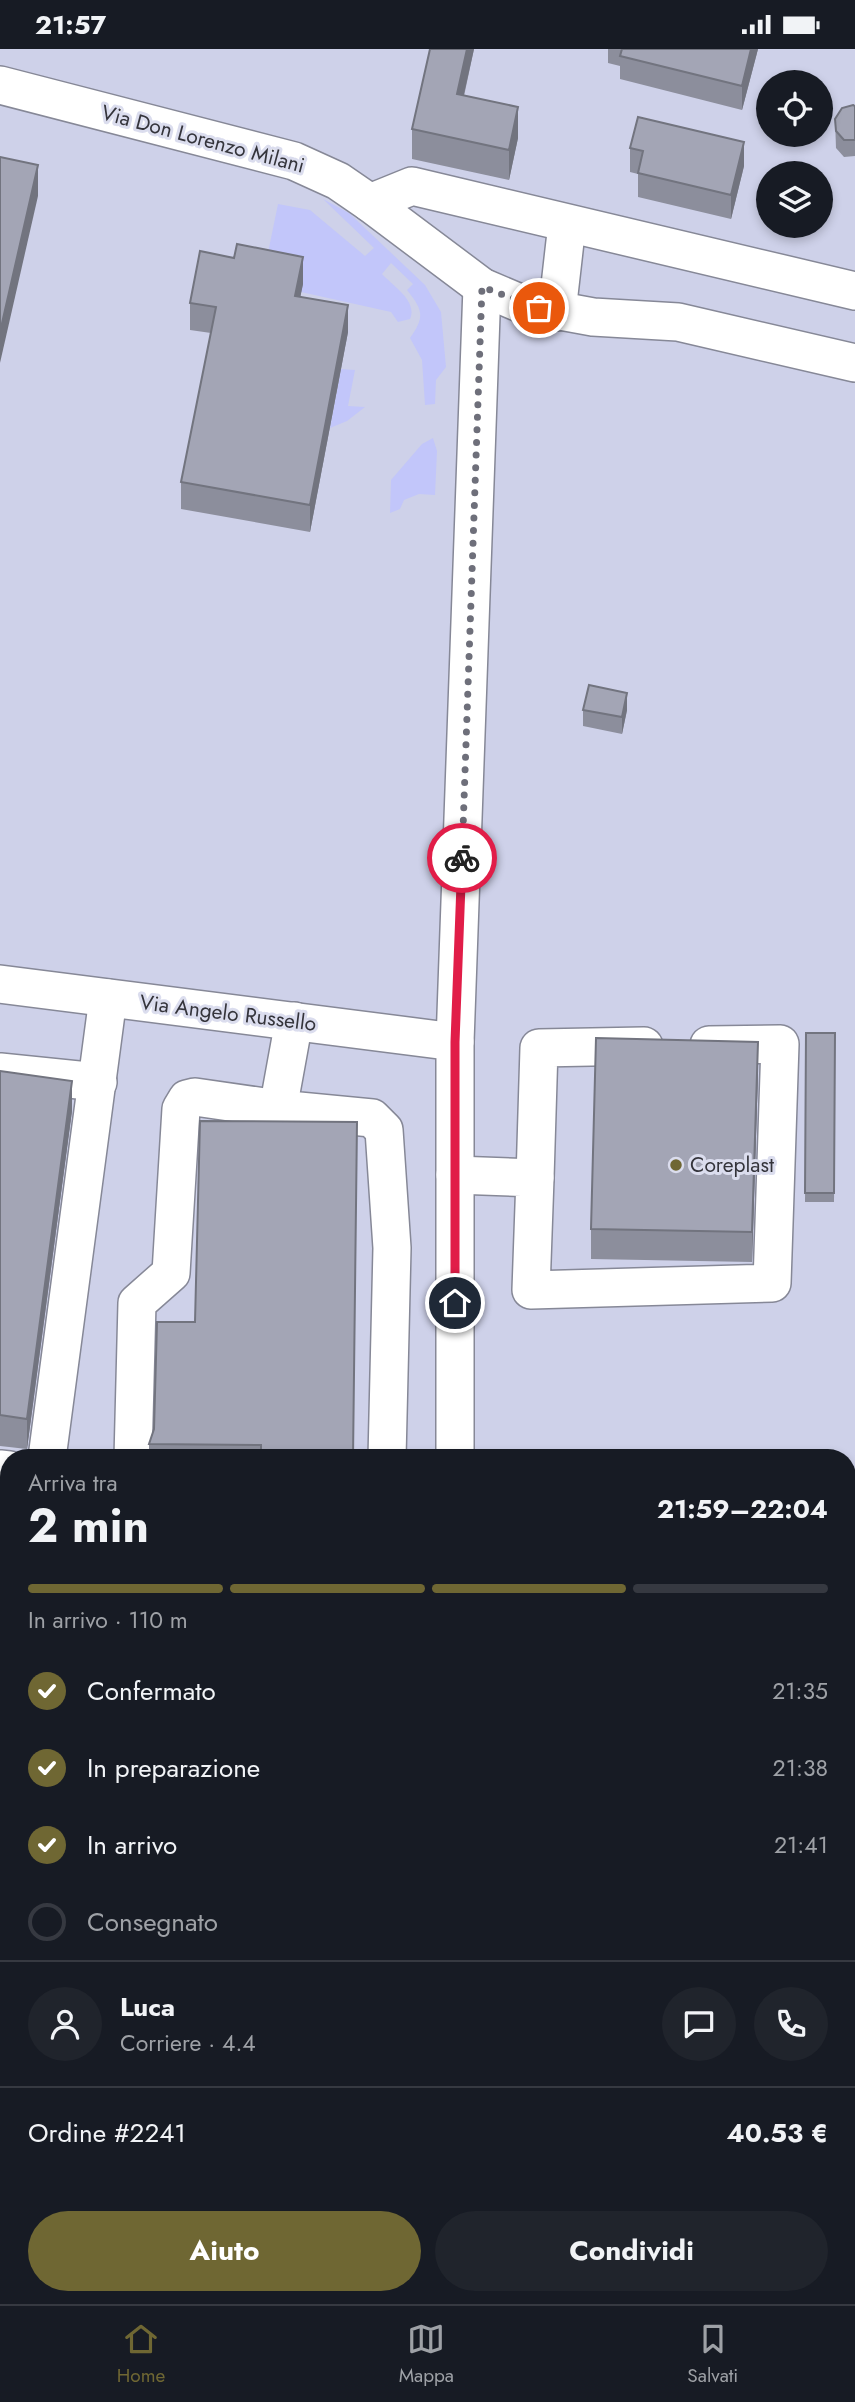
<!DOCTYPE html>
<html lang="it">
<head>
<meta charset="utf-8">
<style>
	body { margin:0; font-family:Jost,sans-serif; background:#20242c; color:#f1f3f6; height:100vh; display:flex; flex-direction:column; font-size:26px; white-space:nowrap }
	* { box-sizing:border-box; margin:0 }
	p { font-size:23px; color:#9ea1a6 }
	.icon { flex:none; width:38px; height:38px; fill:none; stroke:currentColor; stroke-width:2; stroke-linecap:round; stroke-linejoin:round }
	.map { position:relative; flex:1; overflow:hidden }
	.drawer { position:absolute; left:0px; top:1400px; width:856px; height:856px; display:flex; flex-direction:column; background:#171b24; border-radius:28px 28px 0 0; box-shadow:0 4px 10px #0003 }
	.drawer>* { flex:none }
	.tools { position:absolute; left:756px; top:21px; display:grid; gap:14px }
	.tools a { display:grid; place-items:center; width:77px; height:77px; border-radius:50%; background:#171b24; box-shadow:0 4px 10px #0003; font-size:35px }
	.pin { position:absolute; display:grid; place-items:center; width:60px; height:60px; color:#fff; margin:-30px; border:4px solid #fff; border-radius:50%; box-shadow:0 2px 7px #0007 }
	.courier { position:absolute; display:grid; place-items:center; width:70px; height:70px; margin:-35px; border:5px solid #e11d48; border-radius:50%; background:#fff; color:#222; box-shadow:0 2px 9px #0007 }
	.summary em { font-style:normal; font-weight:700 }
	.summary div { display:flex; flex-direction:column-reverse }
	.summary { display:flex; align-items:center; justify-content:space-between; height:119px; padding:0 28px }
	h1 { font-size:46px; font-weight:700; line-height:52px }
	.bar { display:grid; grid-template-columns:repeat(4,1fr); gap:10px 7px; align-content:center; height:84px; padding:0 28px }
	.bar i { height:9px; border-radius:5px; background:#363941 }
	.bar .current { background:#6f6733 }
	.bar p { grid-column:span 4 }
	.line { display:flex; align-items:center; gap:18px; padding:0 28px; border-top:2px solid #363941 }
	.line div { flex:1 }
	.round { display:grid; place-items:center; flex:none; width:74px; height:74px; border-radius:37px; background:#20242c }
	ol { padding:0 28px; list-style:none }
	li { display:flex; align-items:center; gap:21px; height:77px }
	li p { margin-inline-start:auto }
	li .icon { padding:7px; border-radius:50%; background:#6f6733; color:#fff; stroke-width:4 }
	li:last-child { color:#9ea1a6 }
	li i { width:38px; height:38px; border:4px solid #363941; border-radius:50% }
	.primary-button { display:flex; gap:14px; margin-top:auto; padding:14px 28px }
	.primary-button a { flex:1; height:80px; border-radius:42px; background:#6f6733; color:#fff; font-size:28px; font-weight:700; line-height:80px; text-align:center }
	.primary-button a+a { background:#20242c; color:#f1f3f6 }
	.status { display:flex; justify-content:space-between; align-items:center; height:49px; padding:0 35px; background:#171b24; direction:ltr }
	.status svg { height:19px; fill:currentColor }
	.menu { display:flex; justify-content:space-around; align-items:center; height:98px; border-top:2px solid #363941; background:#171b24; font-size:19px; color:#9ea1a6 }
	.menu a { display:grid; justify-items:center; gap:4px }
	.menu .current { color:#6f6733 }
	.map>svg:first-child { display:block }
	.built { fill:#ced1e9; fill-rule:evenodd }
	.green { fill:#c2c6fa }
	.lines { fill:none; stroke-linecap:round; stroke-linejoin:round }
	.minor-casing { stroke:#868897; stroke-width:40 }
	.minor { stroke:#fff; stroke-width:37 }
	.wall { fill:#8c8e9c }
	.shaded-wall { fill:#72747f }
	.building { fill:#a3a5b5; stroke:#72747f; stroke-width:2 }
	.done { stroke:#6e6f7a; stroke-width:7; stroke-dasharray:0 12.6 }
	.route { stroke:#e11d48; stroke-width:9 }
	.poi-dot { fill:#6f6733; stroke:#dbddee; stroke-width:2.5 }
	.labels { text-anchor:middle; stroke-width:6; stroke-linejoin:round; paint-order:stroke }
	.street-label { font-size:21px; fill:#34343b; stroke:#dbddee }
	.poi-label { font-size:21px; fill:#34343b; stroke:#dbddee; text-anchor:start }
</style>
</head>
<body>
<div class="status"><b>21:57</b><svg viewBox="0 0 49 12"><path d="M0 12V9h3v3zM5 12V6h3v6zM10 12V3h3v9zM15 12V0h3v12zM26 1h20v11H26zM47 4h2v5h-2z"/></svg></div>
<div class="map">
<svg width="855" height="2255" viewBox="0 0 855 2255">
	<rect width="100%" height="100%" fill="#dbddee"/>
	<path class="built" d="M0 0H855V2255H0ZM768 33H821V86H768ZM768 124H821V177H768ZM9 1409H847V2247H9Z"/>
	<g class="green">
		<path d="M323 150 349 164 425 236 441 263 446 318 436 331 435 355 425 356 422 311 410 289C425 268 423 261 407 241L413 235 391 214 382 225C393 237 418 252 410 270L398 273 391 263 301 243 263 228 278 155 310 161 365 207 374 199Z"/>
		<path d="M341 320 355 321 348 357 365 358 347 372 330 379Z"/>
		<path d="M433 389 437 402 435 446 419 445 404 451 400 460 390 464 391 431 422 395Z"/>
	</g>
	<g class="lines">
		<g class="minor-casing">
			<g id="minor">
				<path d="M0 36 294 112 338 132 370 154 482 238 522 255 593 268 678 273 855 314"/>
				<path d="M370 154 412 137 855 242"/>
				<path d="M557 263 567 175"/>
				<path d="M0 935 455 993"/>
				<path d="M294 972 278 1060 372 1069 384 1081 392 1199 387 1409"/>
				<path d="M0 1023 98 1033"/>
				<path d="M455 1126 535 1129 531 1241 772 1234 780 995 709 996"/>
				<path d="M535 1129 539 999 644 997"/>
				<path d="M47 1409 108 949"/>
				<path d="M133 1409 137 1254 171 1224 181 1060 187 1050 195 1048 278 1060"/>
				<path d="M455 1409V993L482 238"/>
				<path d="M0 1420 9 1421"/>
				<path d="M847 1809H855"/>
				<path d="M0 1942 9 1943"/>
				<path d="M847 1962 855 1961"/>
				<path d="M847 2063 855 2064"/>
			</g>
		</g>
		<use href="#minor" class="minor"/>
	</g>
	<g class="wall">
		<path d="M430 0H474L464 47 518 89 509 131 412 110V80Z"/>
		<path d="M608 0H758L742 61 620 30V17L608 14Z"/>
		<path d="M855 57V107L844 108 836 99 835 70Z"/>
		<path d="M630 99 744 117 731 170 638 148V125L630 123Z"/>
		<path d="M303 235 300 248 348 283 310 483 181 460V433L211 284 190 281V254Z"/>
		<path d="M583 661H627L622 685 583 677Z"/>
		<path d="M806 984H835L834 1153H805Z"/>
		<path d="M0 1022 72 1062 27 1400 0 1397Z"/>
		<path d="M758 1023 752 1213 591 1210V1180Z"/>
		<path d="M195 1273 353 1409H149V1395Z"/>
		<path d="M847 1599 855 1602V1786H847Z"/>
	</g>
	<g class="shaded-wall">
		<path d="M467 0H474L457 76V45Z"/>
		<path d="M751 0H758L742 61V37Z"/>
		<path d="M518 58V89L509 131V101Z"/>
		<path d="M744 93V117L731 170V146Z"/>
		<path d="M38 116V147L0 314V283Z"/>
		<path d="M303 208V235L295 274V247Z"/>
		<path d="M348 256V283L310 483V456Z"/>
		<path d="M627 644V661L622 685V668Z"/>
		<path d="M758 993V1023L752 1213V1183Z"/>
		<path d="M72 1032V1062L27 1400V1370Z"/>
	</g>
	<g class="building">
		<path d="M430 0H467L457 45 518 58 509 101 412 80Z"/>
		<path d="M622 0H751L742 37 620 7Z"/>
		<path d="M853 56 855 57V91H844L836 82 835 70 842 59Z"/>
		<path d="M638 68 744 93 731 146 638 124 643 102 630 99Z"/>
		<path d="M0 108 38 116 0 283Z"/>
		<path d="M237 195 303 208 295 247 348 256 310 456 181 433 216 258 190 254 200 202 234 209Z"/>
		<path d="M589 636 627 644 622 668 583 661Z"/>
		<path d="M806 984H835L834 1144H805Z"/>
		<path d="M596 989 758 993 752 1183 591 1180Z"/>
		<path d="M0 1022 72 1032 27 1370 0 1366Z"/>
		<path d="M200 1072 357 1073 353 1409H261V1396L149 1395 154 1380 157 1273H195Z"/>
		<path d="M847 1599 855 1602V1757H847Z"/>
		<path d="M0 2171H9V2247H208V2255H0Z"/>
		<rect x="301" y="2247" width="294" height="8"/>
	</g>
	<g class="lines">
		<path class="done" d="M462 809 482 238 539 259"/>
		<path class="route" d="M455 1254V993L462 809"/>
	</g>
	<circle class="poi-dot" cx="676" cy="1116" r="7"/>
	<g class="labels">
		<g class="street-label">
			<text transform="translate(203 90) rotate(15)" y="7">Via Don Lorenzo Milani</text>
			<text transform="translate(228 964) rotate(7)" y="7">Via Angelo Russello</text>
		</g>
		<g class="poi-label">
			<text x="690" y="1123">Coreplast</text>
		</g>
	</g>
</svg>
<div class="tools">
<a><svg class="icon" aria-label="locate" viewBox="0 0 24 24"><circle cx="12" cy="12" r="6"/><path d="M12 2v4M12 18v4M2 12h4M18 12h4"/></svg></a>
<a><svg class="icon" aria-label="layers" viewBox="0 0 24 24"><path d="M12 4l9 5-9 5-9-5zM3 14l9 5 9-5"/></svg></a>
</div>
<div class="pin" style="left:539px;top:259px;background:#ea580c"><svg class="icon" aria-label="bag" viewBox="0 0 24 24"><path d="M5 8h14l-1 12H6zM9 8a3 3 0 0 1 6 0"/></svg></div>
<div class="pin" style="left:455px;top:1254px;background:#1f2937"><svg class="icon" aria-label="home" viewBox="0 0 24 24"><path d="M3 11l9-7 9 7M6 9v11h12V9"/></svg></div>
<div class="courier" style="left:462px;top:809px"><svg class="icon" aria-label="bike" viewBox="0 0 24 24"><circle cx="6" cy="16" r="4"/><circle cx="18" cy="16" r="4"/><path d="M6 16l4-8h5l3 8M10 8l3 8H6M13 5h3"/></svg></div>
<section class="drawer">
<div class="summary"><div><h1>2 min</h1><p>Arriva tra</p></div><em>21:59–22:04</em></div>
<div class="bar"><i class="current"></i><i class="current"></i><i class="current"></i><i></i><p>In arrivo · 110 m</p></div>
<ol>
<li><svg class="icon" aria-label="check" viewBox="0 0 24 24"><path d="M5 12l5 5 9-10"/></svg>Confermato<p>21:35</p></li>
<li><svg class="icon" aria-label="check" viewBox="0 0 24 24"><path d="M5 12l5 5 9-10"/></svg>In preparazione<p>21:38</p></li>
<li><svg class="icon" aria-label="check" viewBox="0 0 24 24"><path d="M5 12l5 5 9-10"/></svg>In arrivo<p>21:41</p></li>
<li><i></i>Consegnato</li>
</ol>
<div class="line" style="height:126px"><a class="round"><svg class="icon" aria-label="person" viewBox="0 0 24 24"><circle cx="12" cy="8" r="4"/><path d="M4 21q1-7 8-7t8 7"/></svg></a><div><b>Luca</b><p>Corriere · 4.4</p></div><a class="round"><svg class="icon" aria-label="chat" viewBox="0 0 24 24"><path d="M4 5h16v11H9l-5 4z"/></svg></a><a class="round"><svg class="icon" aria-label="phone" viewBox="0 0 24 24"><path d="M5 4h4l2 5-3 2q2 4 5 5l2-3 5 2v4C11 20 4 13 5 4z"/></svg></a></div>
<div class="line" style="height:91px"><div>Ordine #2241</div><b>40.53 €</b></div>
<div class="primary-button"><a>Aiuto</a><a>Condividi</a></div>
</section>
</div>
<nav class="menu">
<a class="current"><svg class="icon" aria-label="home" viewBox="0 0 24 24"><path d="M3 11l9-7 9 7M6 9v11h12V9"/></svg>Home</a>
<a><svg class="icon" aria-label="map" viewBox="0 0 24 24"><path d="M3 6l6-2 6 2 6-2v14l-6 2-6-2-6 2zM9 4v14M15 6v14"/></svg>Mappa</a>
<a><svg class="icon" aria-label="saved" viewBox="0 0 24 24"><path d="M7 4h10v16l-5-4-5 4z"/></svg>Salvati</a>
</nav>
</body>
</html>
